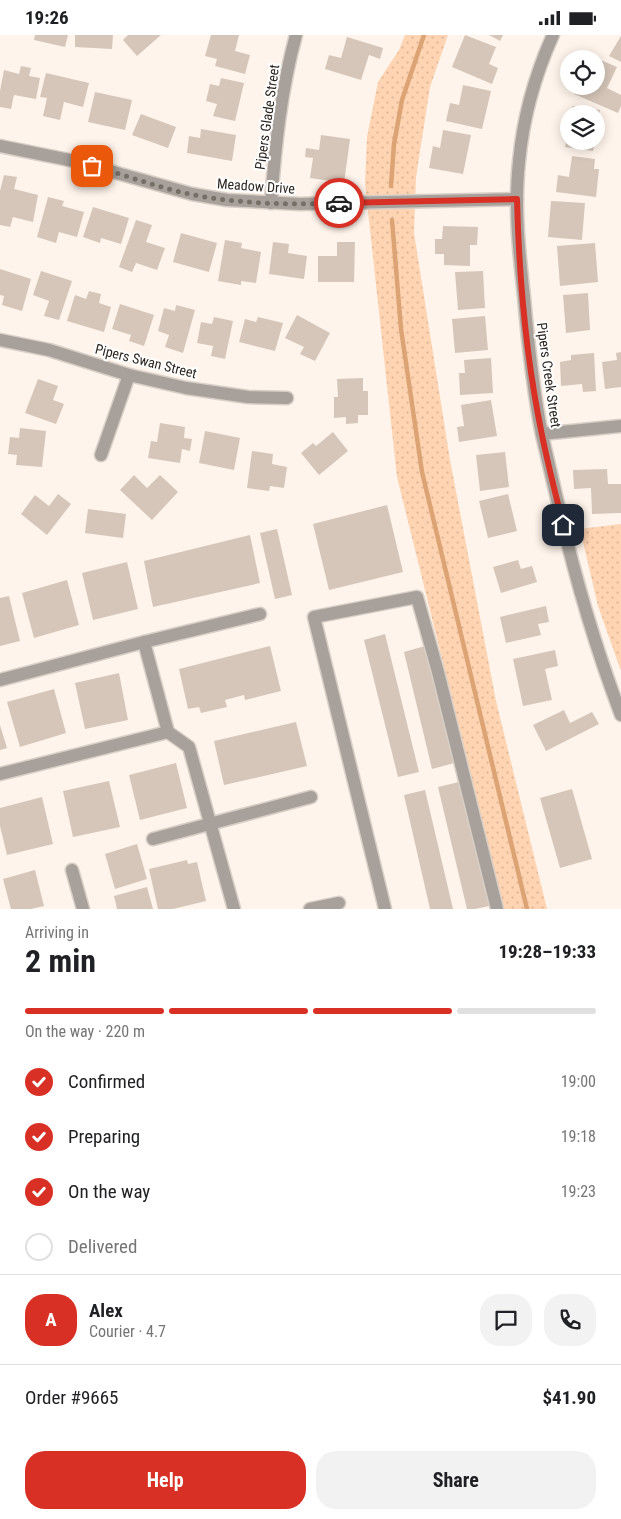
<!DOCTYPE html>
<html lang="en">
<head>
<meta charset="utf-8">
<style>
	body { margin:0; font-family:"Roboto Condensed",sans-serif; background:#f2f2f2; color:#202124; height:100vh; display:flex; flex-direction:column; font-size:19px; white-space:nowrap }
	* { box-sizing:border-box; margin:0 }
	p { font-size:16px; color:#757577 }
	.icon { flex:none; width:28px; height:28px; fill:none; stroke:currentColor; stroke-width:2; stroke-linecap:round; stroke-linejoin:round }
	.map { position:relative; height:874px; overflow:hidden }
	.details { display:flex; flex-direction:column; background:#fff; flex:1 }
	.details>* { flex:none }
	.tools { position:absolute; left:560px; top:15px; display:grid; gap:10px }
	.tools a { display:grid; place-items:center; width:45px; height:45px; border-radius:50%; background:#fff; box-shadow:0 2px 12px #0003; font-size:25px }
	.pin { position:absolute; display:grid; place-items:center; width:42px; height:42px; color:#fff; margin:-21px; border-radius:10px; box-shadow:0 2px 8px #0006 }
	.courier { position:absolute; display:grid; place-items:center; width:50px; height:50px; margin:-25px; border:4px solid #d93025; border-radius:50%; background:#fff; color:#222; box-shadow:0 1px 6px #0007 }
	.head em { font-style:normal; font-weight:700 }
	.head div { display:flex; flex-direction:column-reverse }
	.head { display:flex; align-items:center; justify-content:space-between; height:85px; padding:0 25px }
	h1 { font-size:32px; font-weight:700; line-height:38px }
	.bar { display:grid; grid-template-columns:repeat(4,1fr); gap:8px 5px; align-content:center; height:60px; padding:0 25px }
	.bar i { height:6px; border-radius:4px; background:#e0e0e0 }
	.bar .current { background:#d93025 }
	.bar p { grid-column:span 4 }
	.line { display:flex; align-items:center; gap:12px; padding:0 25px; border-top:1px solid #e0e0e0 }
	.line div { flex:1 }
	.round { display:grid; place-items:center; flex:none; width:52px; height:52px; border-radius:20px; background:#f2f2f2 }
	ol { padding:0 25px; list-style:none }
	li { display:flex; align-items:center; gap:15px; height:55px }
	li p { margin-inline-start:auto }
	li .icon { padding:5px; border-radius:50%; background:#d93025; color:#fff; stroke-width:4 }
	li:last-child { color:#757577 }
	li i { width:28px; height:28px; border:2px solid #e0e0e0; border-radius:50% }
	.button { display:flex; gap:10px; margin-top:auto; padding:10px 25px }
	.button a { flex:1; height:58px; border-radius:20px; background:#d93025; color:#fff; font-size:20px; font-weight:700; line-height:58px; text-align:center }
	.button a+a { background:#f2f2f2; color:#202124 }
	.status { display:flex; justify-content:space-between; align-items:center; height:35px; padding:0 25px; background:#fff; direction:ltr }
	.status svg { height:14px; fill:currentColor }
	.map>svg:first-child { display:block }
	.grass { fill:url(#grass-dots) }
	.lines { fill:none; stroke-linecap:round; stroke-linejoin:round }
	.stream { stroke:#dca374; stroke-width:4.5 }
	.building { fill:#d6c6b9 }
	.minor-casing { stroke:#d8cfc7; stroke-width:15 }
	.minor { stroke:#a8a19b; stroke-width:12 }
	.done { stroke:#766f68; stroke-width:5; stroke-dasharray:0 9 }
	.route { stroke:#d93025; stroke-width:6 }
	.labels { text-anchor:middle; stroke-width:4; stroke-linejoin:round; paint-order:stroke }
	.street-label { font-size:14px; fill:#2d2722; stroke:#fff }
</style>
</head>
<body>
<div class="status"><b>19:26</b><svg viewBox="0 0 49 12"><path d="M0 12V9h3v3zM5 12V6h3v6zM10 12V3h3v9zM15 12V0h3v12zM26 1h20v11H26zM47 4h2v5h-2z"/></svg></div>
<div class="map">
<svg width="621" height="874" viewBox="0 0 621 874">
	<defs>
		<pattern id="grass-dots" width="8" height="8" patternUnits="userSpaceOnUse" patternTransform="scale(1.25)"><rect width="8" height="8" fill="#ffd4b2"/><path d="M2 2h.1M6 6h.1" fill="none" stroke="#dbb699" stroke-width="1.8" stroke-linecap="round"/></pattern>
	</defs>
	<rect width="100%" height="100%" fill="#fef4eb"/>
	<g class="grass">
		<path d="M405 0H448L430 52 416 142 414 198 450 425 496 666 547 874H504L397 442 365 149 367 102 378 47 399 15Z"/>
		<path d="M621 489V636L598 571 580 494Z"/>
	</g>
	<g class="lines">
		<g class="stream">
			<path d="M391 151 394 109 402 65 424 0"/>
			<path d="M392 185 401 294 422 437 527 874"/>
		</g>
	</g>
	<g class="building">
		<path d="M35 0H68L65 12 34 5Z"/>
		<path d="M75 0H113L112 14 75 12Z"/>
		<path d="M128 0H161L137 21 123 5Z"/>
		<path d="M211 0H239L235 16 250 20 245 39 215 31 217 24 205 21Z"/>
		<path d="M465 0 496 12 489 29 498 33 492 49 452 32Z"/>
		<path d="M489 0H503L500 6Z"/>
		<path d="M621 1V27L609 21Z"/>
		<path d="M347 2 383 13 380 24 369 20 361 45 325 34 329 20 341 23Z"/>
		<path d="M591 21 617 32 607 53 621 60V71L618 78 574 59 578 51H596V24H590Z"/>
		<path d="M21 31 31 33 29 41 40 43 36 64 14 60 11 74 0 72V56L4 35 19 39Z"/>
		<path d="M46 38 89 48 83 72 64 67 60 85 43 81 47 63 40 62Z"/>
		<path d="M221 43 244 48 235 86 213 81 217 69 206 66 210 49 219 51Z"/>
		<path d="M463 50 491 56 482 94 446 86 450 68 459 70Z"/>
		<path d="M95 57 132 65 125 95 88 87Z"/>
		<path d="M572 71 600 75 597 90 596 79H571Z"/>
		<path d="M141 79 176 92 168 113 132 100Z"/>
		<path d="M201 94 236 100 232 126 187 118 189 101 200 103Z"/>
		<path d="M443 95 471 100 463 139 429 133 433 111 440 113Z"/>
		<path d="M568 98 569 106H595L593 116 565 112Z"/>
		<path d="M321 100 350 104 344 148 310 143 313 123 305 122 306 113 319 115Z"/>
		<path d="M572 121 595 124 594 134H599L596 162 556 157 558 140 569 142Z"/>
		<path d="M4 140 17 142 14 154 38 160 33 187 13 182 10 192 0 190V156Z"/>
		<path d="M48 162 64 166 62 171 84 177 77 202 59 197 56 208 37 202Z"/>
		<path d="M551 166 585 168 582 205 548 202Z"/>
		<path d="M93 172 129 183 121 209 101 203 100 208 83 202Z"/>
		<path d="M136 185 152 190 146 207 165 213 157 235 136 228 132 237 119 232Z"/>
		<path d="M443 191 478 192 477 210H470V231L444 230V219H435V204H442Z"/>
		<path d="M181 198 217 208 209 237 173 227Z"/>
		<path d="M225 205 242 208 241 213 261 217 256 248 241 246V250L218 246Z"/>
		<path d="M273 207 289 209 288 218 307 221 304 244 269 239Z"/>
		<path d="M337 207H355L354 247H318V221H337Z"/>
		<path d="M595 208 598 247 560 251 557 211Z"/>
		<path d="M0 234 31 244 22 276 2 270 4 261 0 260Z"/>
		<path d="M41 236 72 246 59 285 44 281 49 266 33 260Z"/>
		<path d="M483 236 485 273 458 275 455 237Z"/>
		<path d="M89 256 101 259 99 268 111 272 104 297 67 286 75 260 86 264Z"/>
		<path d="M588 258 590 295 566 298 563 260Z"/>
		<path d="M120 269 154 280 144 311 129 306 131 300 112 294Z"/>
		<path d="M176 270 195 275 183 318 165 312 169 300 158 296 164 273 175 276Z"/>
		<path d="M297 280 330 298 315 326 300 319 304 312 285 303Z"/>
		<path d="M485 281 488 315 455 318 452 284Z"/>
		<path d="M214 282 233 286 225 324 211 321 213 311 197 308 201 287 212 289Z"/>
		<path d="M258 282 283 288 275 316 239 307 245 284 256 287Z"/>
		<path d="M621 317V352L605 354 602 327 617 325 616 318Z"/>
		<path d="M594 318 596 356 583 357 582 349 561 351 560 327 571 325V320Z"/>
		<path d="M491 323 493 358 460 360 459 338H465L464 325Z"/>
		<path d="M363 343V356H368V380H358V388L346 389V382L334 383V362H338L337 344Z"/>
		<path d="M38 344 58 351 53 365 64 369 56 389 25 378Z"/>
		<path d="M491 365 497 401 459 407 457 392 464 391 461 370Z"/>
		<path d="M160 388 185 392 184 403 192 404 190 416 182 414 180 428 148 423 151 406 157 407Z"/>
		<path d="M20 393 46 396 42 432 16 430 17 420 8 419 10 402 19 403Z"/>
		<path d="M205 396 240 403 234 435 199 428Z"/>
		<path d="M333 397 348 416 319 440 301 418 313 408 316 411Z"/>
		<path d="M252 416 273 419 272 429 287 432 284 453 270 451 269 456 247 453Z"/>
		<path d="M505 417 509 452 480 456 476 420Z"/>
		<path d="M607 434 608 449H621V478L592 479 591 453 574 454 573 435Z"/>
		<path d="M134 440 147 453 160 440 178 457 152 485 120 455Z"/>
		<path d="M58 459 71 469 47 500 21 479 35 460 49 471Z"/>
		<path d="M508 459 517 496 488 503 479 466Z"/>
		<path d="M387 470 403 537 329 555 313 489Z"/>
		<path d="M88 474 126 479 123 503 85 498Z"/>
		<path d="M277 494 292 560 275 564 260 498Z"/>
		<path d="M250 500 260 548 153 572 144 526Z"/>
		<path d="M518 525 521 534 532 531 537 547 501 558 493 532Z"/>
		<path d="M127 527 138 574 93 585 82 538Z"/>
		<path d="M67 545 79 590 34 603 22 558Z"/>
		<path d="M9 561 20 606 0 611V563Z"/>
		<path d="M546 571 549 587 538 589 541 600 506 608 500 582Z"/>
		<path d="M385 599 419 737 398 742 364 605Z"/>
		<path d="M270 611 281 656 245 665 244 660 225 665 227 672 201 678 199 672 188 674 179 634Z"/>
		<path d="M425 611 454 728 432 734 404 617Z"/>
		<path d="M555 615 558 631 545 634 552 665 523 671 513 624Z"/>
		<path d="M119 638 128 685 85 694 75 648Z"/>
		<path d="M54 654 66 698 20 712 7 667Z"/>
		<path d="M564 675 570 688 592 677 599 689 546 716 533 690Z"/>
		<path d="M296 687 307 731 224 750 214 706Z"/>
		<path d="M0 690 7 713 0 715Z"/>
		<path d="M176 728 187 773 140 785 129 740Z"/>
		<path d="M109 746 120 792 73 802 63 756Z"/>
		<path d="M459 747 489 871 475 874H467L438 752Z"/>
		<path d="M572 754 592 824 560 833 540 763Z"/>
		<path d="M425 755 453 874H430L404 760Z"/>
		<path d="M42 762 53 809 7 820 0 791V773Z"/>
		<path d="M137 809 147 844 115 854 105 819Z"/>
		<path d="M187 825 188 829 197 827 206 866 173 874H158L149 834Z"/>
		<path d="M35 835 44 871 31 874H11L3 844Z"/>
		<path d="M147 852 153 874H117L114 861Z"/>
	</g>
	<g class="lines">
		<g class="minor-casing">
			<g id="minor">
				<path d="M553 0C535 40 523 83 519 127 514 172 519 217 524 262 528 308 533 355 542 400 548 426 554 452 560 477 576 546 596 614 621 680"/>
				<path d="M0 111 74 126 192 159 227 165 300 169 517 164"/>
				<path d="M271 168C275 112 281 55 296 0"/>
				<path d="M0 305 49 315 129 340 186 353 248 362 287 363"/>
				<path d="M542 399 621 391"/>
				<path d="M101 420 129 340"/>
				<path d="M144 607 260 579"/>
				<path d="M0 645 144 607 168 697 189 712 234 874"/>
				<path d="M0 739 168 697"/>
				<path d="M153 804 311 762"/>
				<path d="M72 835 83 874"/>
				<path d="M310 874 339 868"/>
				<path d="M385 874 314 582 417 562 438 637 497 874"/>
			</g>
		</g>
		<use href="#minor" class="minor"/>
	</g>
	<g class="lines">
		<path class="done" d="M92 131C126 140 159 153 194 160 242 169 291 170 339 168"/>
		<path class="route" d="M339 168 517 164C519 242 526 323 542 400 548 430 556 460 563 490"/>
	</g>
	<g class="labels">
		<g class="street-label">
			<text transform="translate(267 82) rotate(-82)" y="5">Pipers Glade Street</text>
			<text transform="translate(256 151) rotate(4)" y="5">Meadow Drive</text>
			<text transform="translate(146 326) rotate(14)" y="5">Pipers Swan Street</text>
			<text transform="translate(549 340) rotate(82)" y="5">Pipers Creek Street</text>
		</g>
	</g>
</svg>
<div class="tools">
<a><svg class="icon" aria-label="locate" viewBox="0 0 24 24"><circle cx="12" cy="12" r="6"/><path d="M12 2v4M12 18v4M2 12h4M18 12h4"/></svg></a>
<a><svg class="icon" aria-label="layers" viewBox="0 0 24 24"><path d="M12 4l9 5-9 5-9-5zM3 14l9 5 9-5"/></svg></a>
</div>
<div class="pin" style="left:92px;top:131px;background:#ea580c"><svg class="icon" aria-label="bag" viewBox="0 0 24 24"><path d="M5 8h14l-1 12H6zM9 8a3 3 0 0 1 6 0"/></svg></div>
<div class="pin" style="left:563px;top:490px;background:#1f2937"><svg class="icon" aria-label="home" viewBox="0 0 24 24"><path d="M3 11l9-7 9 7M6 9v11h12V9"/></svg></div>
<div class="courier" style="left:339px;top:168px"><svg class="icon" aria-label="car" viewBox="0 0 24 24"><path d="M5 17H2v-5l4-1 3-4h7l3 4 3 1v5h-3M9 17h6M6 11h13"/><circle cx="7" cy="17" r="2"/><circle cx="17" cy="17" r="2"/></svg></div>
</div>
<section class="details">
<div class="head"><div><h1>2 min</h1><p>Arriving in</p></div><em>19:28–19:33</em></div>
<div class="bar"><i class="current"></i><i class="current"></i><i class="current"></i><i></i><p>On the way · 220 m</p></div>
<ol>
<li><svg class="icon" aria-label="check" viewBox="0 0 24 24"><path d="M5 12l5 5 9-10"/></svg>Confirmed<p>19:00</p></li>
<li><svg class="icon" aria-label="check" viewBox="0 0 24 24"><path d="M5 12l5 5 9-10"/></svg>Preparing<p>19:18</p></li>
<li><svg class="icon" aria-label="check" viewBox="0 0 24 24"><path d="M5 12l5 5 9-10"/></svg>On the way<p>19:23</p></li>
<li><i></i>Delivered</li>
</ol>
<div class="line" style="height:90px"><b class="round" style="background:#d93025;color:#fff">A</b><div><b>Alex</b><p>Courier · 4.7</p></div><a class="round"><svg class="icon" aria-label="chat" viewBox="0 0 24 24"><path d="M4 5h16v11H9l-5 4z"/></svg></a><a class="round"><svg class="icon" aria-label="phone" viewBox="0 0 24 24"><path d="M5 4h4l2 5-3 2q2 4 5 5l2-3 5 2v4C11 20 4 13 5 4z"/></svg></a></div>
<div class="line" style="height:65px"><div>Order #9665</div><b>$41.90</b></div>
<div class="button"><a>Help</a><a>Share</a></div>
</section>
</body>
</html>
